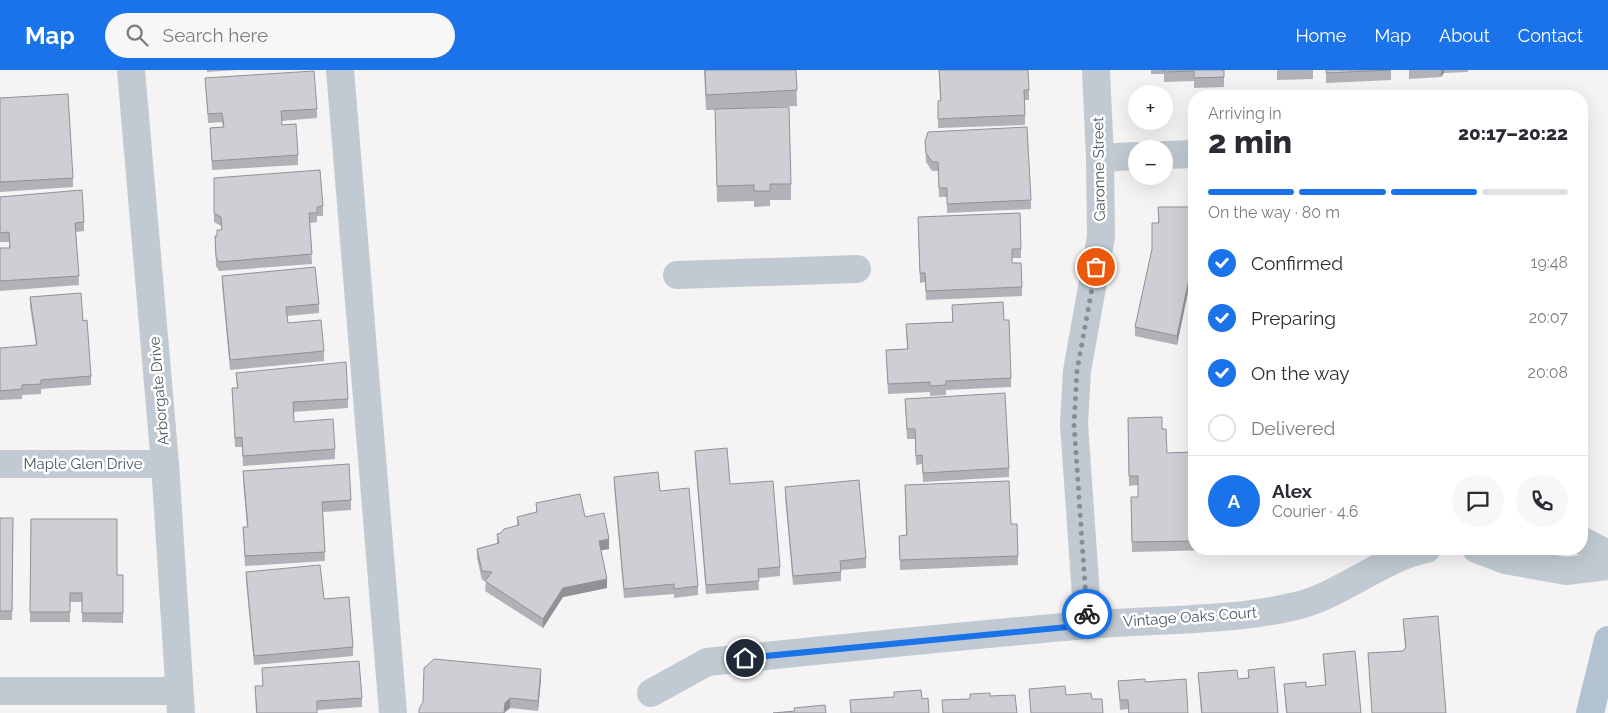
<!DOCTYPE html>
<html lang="en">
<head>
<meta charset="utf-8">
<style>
	body { margin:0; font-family:Raleway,sans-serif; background:#f7f7f7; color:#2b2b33; height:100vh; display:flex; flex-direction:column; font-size:19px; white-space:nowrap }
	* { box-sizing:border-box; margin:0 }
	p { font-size:16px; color:#7c7c81 }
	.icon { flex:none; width:28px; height:28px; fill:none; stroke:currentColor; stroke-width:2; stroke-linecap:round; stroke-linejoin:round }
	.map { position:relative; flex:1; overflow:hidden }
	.details { position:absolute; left:1188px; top:20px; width:400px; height:465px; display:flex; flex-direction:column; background:#fff; border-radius:20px; box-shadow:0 5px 20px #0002 }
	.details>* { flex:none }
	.tools { position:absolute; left:1128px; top:15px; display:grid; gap:10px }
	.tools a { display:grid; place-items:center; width:45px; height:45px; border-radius:50%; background:#fff; box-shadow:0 5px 20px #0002; font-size:25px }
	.pin { position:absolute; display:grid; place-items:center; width:42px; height:42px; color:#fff; margin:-21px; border:2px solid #fff; border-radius:50%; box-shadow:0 1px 5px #0007 }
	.courier { position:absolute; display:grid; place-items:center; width:50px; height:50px; margin:-25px; border:4px solid #1a73e8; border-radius:50%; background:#fff; color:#222; box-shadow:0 1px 6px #0007 }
	.overview em { font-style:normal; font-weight:800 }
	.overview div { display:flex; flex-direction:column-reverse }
	.overview { display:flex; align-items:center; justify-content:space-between; height:85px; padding:0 20px }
	h1 { font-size:32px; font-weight:800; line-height:38px }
	.bar { display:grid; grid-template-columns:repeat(4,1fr); gap:8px 5px; align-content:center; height:60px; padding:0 20px }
	.bar i { height:6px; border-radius:4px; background:#e1e1e2 }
	.bar .current { background:#1a73e8 }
	.bar p { grid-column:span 4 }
	.line { display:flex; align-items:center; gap:12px; padding:0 20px; border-top:1px solid #e1e1e2 }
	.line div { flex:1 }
	.round { display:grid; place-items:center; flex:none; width:52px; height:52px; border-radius:26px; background:#f7f7f7 }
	ol { padding:0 20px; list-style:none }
	li { display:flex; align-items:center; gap:15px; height:55px }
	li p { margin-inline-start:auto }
	li .icon { padding:5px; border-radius:50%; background:#1a73e8; color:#fff; stroke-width:4 }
	li:last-child { color:#7c7c81 }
	li i { width:28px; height:28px; border:2px solid #e1e1e2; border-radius:50% }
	header { display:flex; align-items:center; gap:30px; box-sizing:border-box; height:70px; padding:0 25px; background:#1a73e8; color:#fff }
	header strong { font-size:24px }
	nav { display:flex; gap:28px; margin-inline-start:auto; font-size:18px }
	.search { width:350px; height:45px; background:#f7f7f7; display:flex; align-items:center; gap:12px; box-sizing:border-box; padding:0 18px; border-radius:28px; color:#7c7c81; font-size:19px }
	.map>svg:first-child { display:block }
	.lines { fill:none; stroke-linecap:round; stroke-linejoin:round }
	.minor { stroke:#c1cad2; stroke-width:28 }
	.major { stroke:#b3c2d1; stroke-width:28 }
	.wall { fill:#b0b2b7 }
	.shaded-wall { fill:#909195 }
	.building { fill:#cdcfd5; stroke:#909195 }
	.done { stroke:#868d94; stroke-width:5; stroke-dasharray:0 9 }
	.route { stroke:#1a73e8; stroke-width:6 }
	.labels { text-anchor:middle; stroke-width:5; stroke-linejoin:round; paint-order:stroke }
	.street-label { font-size:15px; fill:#4a5661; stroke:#fff }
</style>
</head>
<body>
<header>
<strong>Map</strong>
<div class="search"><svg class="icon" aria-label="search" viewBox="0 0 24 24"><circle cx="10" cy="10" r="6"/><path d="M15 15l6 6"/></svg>Search here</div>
<nav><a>Home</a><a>Map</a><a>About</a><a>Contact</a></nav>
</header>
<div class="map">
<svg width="1608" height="643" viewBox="0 0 1608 643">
	<rect width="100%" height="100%" fill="#f5f3f3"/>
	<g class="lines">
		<g class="minor">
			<path d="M131 0 165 394 181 643"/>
			<path d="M340 0 393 643"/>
			<path d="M1164 85 1194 84"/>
			<path d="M1100 88 1136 86"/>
			<path d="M677 205 857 199"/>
			<path d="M0 394H165"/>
			<path d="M1581 470 1608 484"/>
			<path d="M1476 479 1505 490 1566 501 1608 496"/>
			<path d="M1088 555 1074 354 1077 301 1101 167 1100 88 1096 0"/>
			<path d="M0 621H179"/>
			<path d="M651 623 707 592C833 579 959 566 1086 555 1155 549 1228 552 1296 536 1342 525 1383 487 1427 479"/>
		</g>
		<path class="major" d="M1590 643 1608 570"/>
	</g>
	<g class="wall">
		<path d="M207 0H237L207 2Z"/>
		<path d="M704 0H796L797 36 747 38 791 114V130H770V136L754 137V131L717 132 715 40H706Z"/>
		<path d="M939 0 1029 20V30H1025V55L938 58V31L940 30Z"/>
		<path d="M1151 0H1224V17L1194 18V11L1164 12V4H1151Z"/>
		<path d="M1277 0H1313V9L1277 10Z"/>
		<path d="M1326 0H1391V10L1326 13Z"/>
		<path d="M1409 0H1468V2L1444 3 1441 7 1409 9Z"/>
		<path d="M205 8 317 39V48L281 51 282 55 298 85V95L212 100 210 58 223 57 222 52 208 53Z"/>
		<path d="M0 28 73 108V117L0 122Z"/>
		<path d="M925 71 1031 130V139L947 143V127H939L938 101H932L926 92Z"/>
		<path d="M214 108 323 136V146H317V152L310 153 312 194 219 201 216 196 215 166H217V160H222L221 156 214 152Z"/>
		<path d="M0 127 84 152V161L76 162 79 215 0 221V178H9V172H0Z"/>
		<path d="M1158 137H1194V195L1177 275 1135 266V257L1158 153Z"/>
		<path d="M918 156 1021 179V188H1012V193H1021L1022 226 926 230 925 212 920 213Z"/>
		<path d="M1581 170 1584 245V254H1581Z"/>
		<path d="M222 206 319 234V243L287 246 288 253 324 281V291L230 300 222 215Z"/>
		<path d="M30 227 83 251 91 306V315L41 319V324L22 325V329L0 330V278L36 275 30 236Z"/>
		<path d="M952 235 1004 250 1011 308V317L946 320V325L930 326V322L888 324 886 280 907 279 906 254 952 252Z"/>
		<path d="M236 303 348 329V338L293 342 294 352 335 379V389L243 396 242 377H235L232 318H237Z"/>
		<path d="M905 329 1009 398V407L923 412 922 394 916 395 915 369H907Z"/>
		<path d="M1128 348 1162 359 1167 383 1194 382V479H1212V480L1132 482 1131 427H1138V415L1129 416Z"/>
		<path d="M695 381 730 414 780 497V506L758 508 759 520 706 524 695 390Z"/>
		<path d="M243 401 351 430V440L323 442 325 491 245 496 243 457H247L243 410Z"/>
		<path d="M614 407 660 421 698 516V525L674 528V524L624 528 614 416Z"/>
		<path d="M905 415 1011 454 1018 486V495L900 500 899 466 906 465Z"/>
		<path d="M785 417 866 488V498L841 500V511L793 515 785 426Z"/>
		<path d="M536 433 585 447 609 479 601 480 607 518 563 527 543 558 485 521 486 511 482 510 477 488V479L497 474V464L501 463 517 456V447L536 442Z"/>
		<path d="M0 448H13L12 550H0Z"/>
		<path d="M31 449 117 505H123V553L82 552V532H70V552H30Z"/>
		<path d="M246 502 324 529 353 577V586L254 595 246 511Z"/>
		<path d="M1403 549 1446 643H1372L1368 583 1403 581 1405 578Z"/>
		<path d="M1323 584 1361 643H1286L1284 614 1306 617 1325 615Z"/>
		<path d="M262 598 362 628V637L317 640V643H256L255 616H263Z"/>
		<path d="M1248 600 1278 643H1201L1198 603 1238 609 1248 608Z"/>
		<path d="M541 608 538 641 510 638 504 643H419Z"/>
		<path d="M1118 611 1145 612 1188 643H1128V639L1120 640Z"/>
	</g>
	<g class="shaded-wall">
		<path d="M1441 0H1444V3L1441 7Z"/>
		<path d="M1193 186V195L1177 275V266Z"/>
		<path d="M609 469V479L599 481V471Z"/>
		<path d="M607 509V518L563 527 543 558V549L563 518Z"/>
		<path d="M541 599V608L538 641V631Z"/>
		<path d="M510 628V638L504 643 505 633Z"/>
	</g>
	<g class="building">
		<path d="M705 0H796L797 20 706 25Z"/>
		<path d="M939 0H1028L1029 20H1024L1025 45 938 49V31L941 30Z"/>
		<path d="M1164 0H1224V7L1194 8V1L1164 2Z"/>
		<path d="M1326 0H1391L1326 3Z"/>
		<path d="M314 1 317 39 281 41 282 55 296 54 298 85 212 91 210 58 224 57 222 43 208 44 205 8Z"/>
		<path d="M68 24 73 108 0 112V28Z"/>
		<path d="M789 37 791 114H770V121H754V115L717 116 715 39Z"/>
		<path d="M1027 57 1031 130 947 134V118H939L938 92H932L926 83 925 71 928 62Z"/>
		<path d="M320 100 323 136 317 137V143H309L312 184 219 192 216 187 215 166H217V160H222L221 147 214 143V108Z"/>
		<path d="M82 120 84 152 75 153 79 206 0 211V178H10L9 162 0 163V127Z"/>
		<path d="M1158 137H1194V185L1177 266 1135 257 1152 179V153H1159Z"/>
		<path d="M1020 143 1021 179H1012V193H1021L1022 217 926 221 925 203H920L918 147Z"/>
		<path d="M1581 170 1584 245H1581Z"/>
		<path d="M315 197 319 234 286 237 288 253 321 250 324 281 230 290 222 206Z"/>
		<path d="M81 223 83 251 87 250 91 306 41 310V314L22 315V319L0 321V278L37 275 30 227Z"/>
		<path d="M1003 232 1004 250H1009L1011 308 946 311V315L930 316V312L888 314 886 280 908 279 906 254 953 252 952 235Z"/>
		<path d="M346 292 348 329 293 332 294 352 333 349 335 379 243 386 242 367 235 368 232 318H238L236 303Z"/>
		<path d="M1005 323 1009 398 923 403 922 385 916 386 915 359H907L905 329Z"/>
		<path d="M1162 347V359H1166L1167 383 1194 382V471L1132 472 1131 427H1138V406H1129L1128 348Z"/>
		<path d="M727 378 730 414 773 411 780 497 758 499 759 511 706 515 695 381Z"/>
		<path d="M349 394 351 430 322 432 325 482 245 486 243 457H248L243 401Z"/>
		<path d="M658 402 660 421 689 418 698 516 674 519V514L624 519 614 407Z"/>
		<path d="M859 410 866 488 840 491 841 502 793 506 785 417Z"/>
		<path d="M1009 411 1011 454H1017L1018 486 900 490 899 466 907 465 905 415Z"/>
		<path d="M580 424 585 447 604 443 609 469 599 471 607 509 563 518 543 549 485 511 492 502 482 501 477 479 499 473 497 464 501 463 504 459 519 455 517 447 537 442 536 433Z"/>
		<path d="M0 448H13L12 541H0Z"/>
		<path d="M31 449H117V505H123V543H82V523H70V542H30Z"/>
		<path d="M320 495 324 529 349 527 353 577 254 586 246 502Z"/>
		<path d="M1438 546 1446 643H1372L1368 583 1403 581 1406 577 1403 549Z"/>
		<path d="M1355 581 1361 643H1287L1284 614 1306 612V617L1326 615 1323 584Z"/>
		<path d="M434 589 541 599 538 631 510 628 505 633 504 643H419V639L423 632 424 598Z"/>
		<path d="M359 591 362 628 317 631V643H257L255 616H263L262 598Z"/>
		<path d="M1274 597 1278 643H1202L1198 603 1237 600 1238 609 1249 608 1248 600Z"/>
		<path d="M1145 609V612L1186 609 1188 643H1129L1128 630H1120L1118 611Z"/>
		<path d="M1065 616 1066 625 1091 623 1092 629H1102L1103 643H1031L1029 619Z"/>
		<path d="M921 620 922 629 928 628 929 643H851L850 630 894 627V622Z"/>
		<path d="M990 623V626L1015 625 1017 643H943L942 630 970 629V624Z"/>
		<path d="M825 635 826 643H773L795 641 794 638Z"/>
	</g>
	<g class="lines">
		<path class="done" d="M1087 544 1074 354 1077 300 1096 197"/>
		<path class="route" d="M745 588 1088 555 1087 544"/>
	</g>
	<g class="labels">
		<g class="street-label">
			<text transform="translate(1099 99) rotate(-91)" y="5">Garonne Street</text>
			<text transform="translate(159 321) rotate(-95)" y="5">Arborgate Drive</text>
			<text x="83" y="399">Maple Glen Drive</text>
			<text transform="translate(1190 547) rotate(-4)" y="5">Vintage Oaks Court</text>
		</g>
	</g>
</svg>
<div class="tools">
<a>+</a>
<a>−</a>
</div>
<div class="pin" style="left:1096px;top:197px;background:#ea580c"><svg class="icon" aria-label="bag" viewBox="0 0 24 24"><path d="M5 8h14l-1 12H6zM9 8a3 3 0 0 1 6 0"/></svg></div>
<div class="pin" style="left:745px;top:588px;background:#1f2937"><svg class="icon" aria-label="home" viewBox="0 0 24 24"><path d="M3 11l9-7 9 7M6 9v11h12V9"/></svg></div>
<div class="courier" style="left:1087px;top:544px"><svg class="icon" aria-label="bike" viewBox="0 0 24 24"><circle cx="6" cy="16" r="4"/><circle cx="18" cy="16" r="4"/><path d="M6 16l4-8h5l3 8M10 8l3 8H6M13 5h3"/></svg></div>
<section class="details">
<div class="overview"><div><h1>2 min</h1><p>Arriving in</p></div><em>20:17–20:22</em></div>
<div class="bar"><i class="current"></i><i class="current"></i><i class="current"></i><i></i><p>On the way · 80 m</p></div>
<ol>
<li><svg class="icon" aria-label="check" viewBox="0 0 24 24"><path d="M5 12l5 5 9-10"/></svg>Confirmed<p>19:48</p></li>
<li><svg class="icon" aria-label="check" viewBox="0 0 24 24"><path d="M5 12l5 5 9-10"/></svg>Preparing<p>20:07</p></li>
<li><svg class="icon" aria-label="check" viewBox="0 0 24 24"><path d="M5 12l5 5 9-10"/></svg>On the way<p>20:08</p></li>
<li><i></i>Delivered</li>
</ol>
<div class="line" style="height:90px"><b class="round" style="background:#1a73e8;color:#fff">A</b><div><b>Alex</b><p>Courier · 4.6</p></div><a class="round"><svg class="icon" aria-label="chat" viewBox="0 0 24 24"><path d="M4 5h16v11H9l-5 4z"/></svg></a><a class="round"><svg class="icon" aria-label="phone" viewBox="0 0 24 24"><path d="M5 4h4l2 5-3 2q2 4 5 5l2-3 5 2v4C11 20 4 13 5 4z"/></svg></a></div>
</section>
</div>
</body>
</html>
